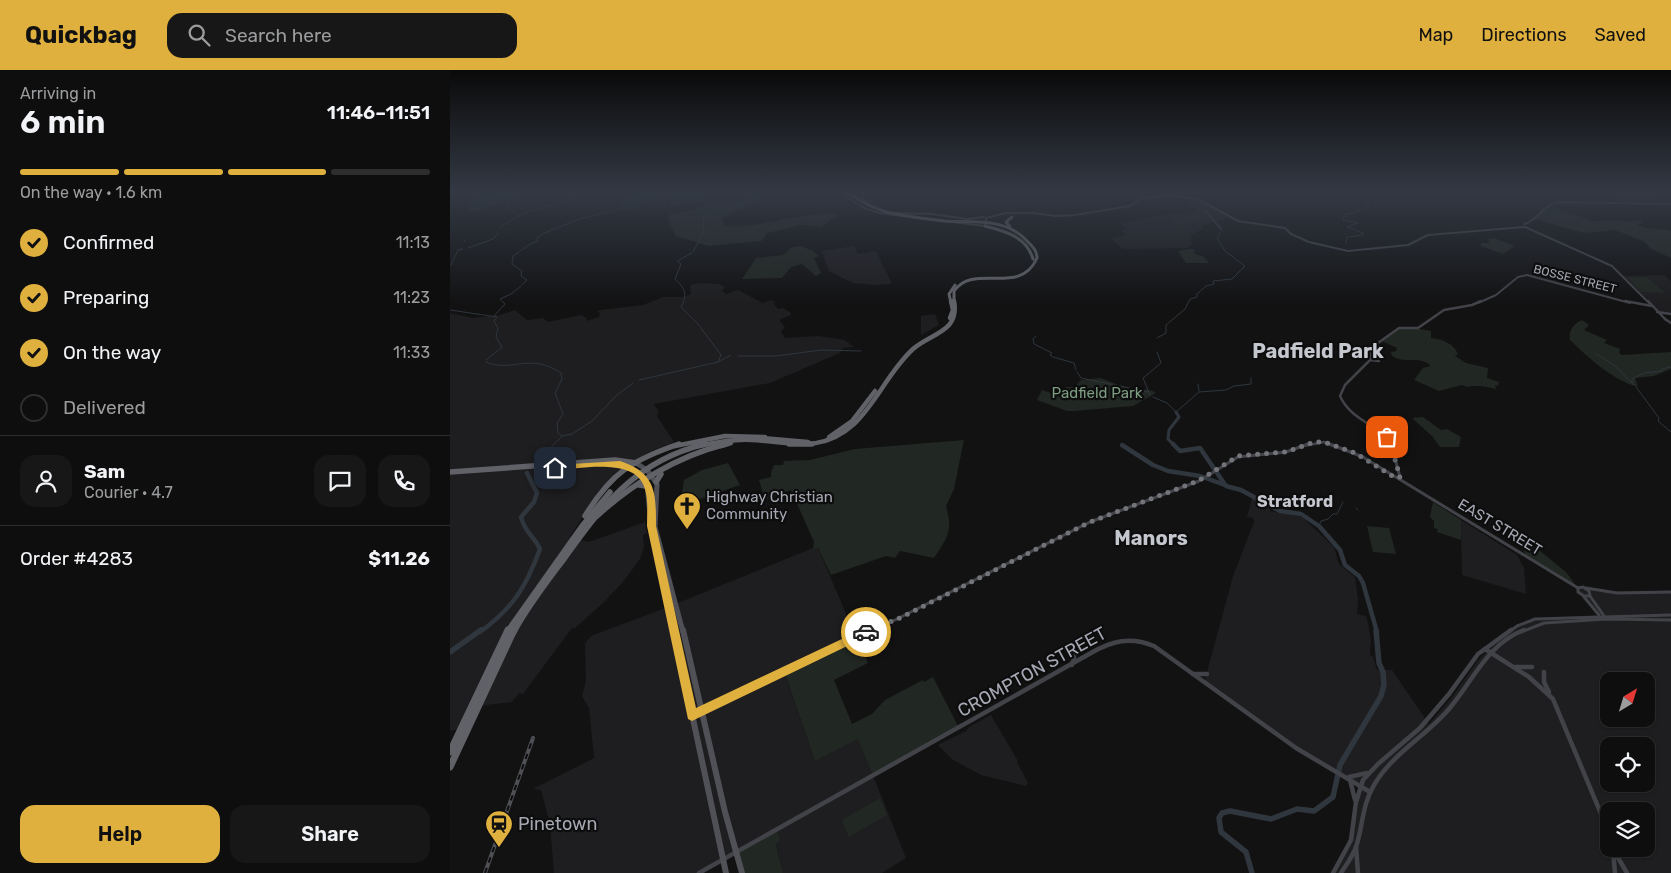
<!DOCTYPE html>
<html lang="en">
<head>
<meta charset="utf-8">
<style>
	body { margin:0; font-family:Rubik,sans-serif; background:#171717; color:#f1f3f6; height:100vh; display:flex; flex-direction:column; font-size:19px; white-space:nowrap }
	* { box-sizing:border-box; margin:0 }
	p { font-size:16px; color:#9b9c9e }
	.icon { flex:none; width:28px; height:28px; fill:none; stroke:currentColor; stroke-width:2; stroke-linecap:round; stroke-linejoin:round }
	.map { position:relative; flex:1; overflow:hidden }
	.sheet { display:flex; flex-direction:column; background:#0e0e0e; width:450px }
	.sheet>* { flex:none }
	.needle { width:32px; rotate:38deg }
	.fabs { position:absolute; left:1150px; top:602px; display:grid; gap:10px }
	.fabs a { display:grid; place-items:center; width:55px; height:55px; border-radius:10px; background:#0e0e0e; box-shadow:0 1px 4px #0004,0 0 0 1px #2e2e2e; font-size:25px }
	.pin { position:absolute; display:grid; place-items:center; width:42px; height:42px; color:#fff; margin:-21px; border-radius:10px; box-shadow:0 2px 8px #0006 }
	.courier { position:absolute; display:grid; place-items:center; width:50px; height:50px; margin:-25px; border:4px solid #dfb03e; border-radius:50%; background:#fff; color:#222; box-shadow:0 1px 6px #0007 }
	.summary em { font-style:normal; font-weight:600 }
	.summary div { display:flex; flex-direction:column-reverse }
	.summary { display:flex; align-items:center; justify-content:space-between; height:85px; padding:0 20px }
	h1 { font-size:32px; font-weight:600; line-height:38px }
	.bar { display:grid; grid-template-columns:repeat(4,1fr); gap:8px 5px; align-content:center; height:60px; padding:0 20px }
	.bar i { height:6px; border-radius:4px; background:#2e2e2e }
	.bar .selected { background:#dfb03e }
	.bar p { grid-column:span 4 }
	.line { display:flex; align-items:center; gap:12px; padding:0 20px; border-top:1px solid #2e2e2e }
	.line div { flex:1 }
	.round { display:grid; place-items:center; flex:none; width:52px; height:52px; border-radius:15px; background:#171717 }
	ol { padding:0 20px; list-style:none }
	li { display:flex; align-items:center; gap:15px; height:55px }
	li p { margin-inline-start:auto }
	li .icon { padding:5px; border-radius:50%; background:#dfb03e; color:#111; stroke-width:4 }
	li:last-child { color:#9b9c9e }
	li i { width:28px; height:28px; border:2px solid #2e2e2e; border-radius:50% }
	.primary-button { display:flex; gap:10px; margin-top:auto; padding:10px 20px }
	.primary-button a { flex:1; height:58px; border-radius:15px; background:#dfb03e; color:#111; font-size:20px; font-weight:600; line-height:58px; text-align:center }
	.primary-button a+a { background:#171717; color:#f1f3f6 }
	header { display:flex; align-items:center; gap:30px; box-sizing:border-box; height:70px; padding:0 25px; background:#dfb03e; color:#111 }
	header strong { font-size:24px }
	nav { display:flex; gap:28px; margin-inline-start:auto; font-size:18px }
	.search { width:350px; height:45px; background:#171717; display:flex; align-items:center; gap:12px; box-sizing:border-box; padding:0 18px; border-radius:15px; color:#9b9c9e; font-size:19px }
	main { display:flex; flex:1; min-height:0 }
	.map>svg:first-child { display:block }
	.built { fill:#1e1e20; fill-rule:evenodd }
	.green { fill:#212722 }
	.lines { fill:none; stroke-linecap:round; stroke-linejoin:round }
	.stream { stroke:#2f363d; stroke-width:1 }
	.river-far3 { stroke:#2f363d; stroke-width:2.5 }
	.river-far2 { stroke:#2f363d; stroke-width:3 }
	.river-far1 { stroke:#2f363d; stroke-width:4.5 }
	.river { stroke:#2f363d; stroke-width:5.5 }
	.secondary-far3 { stroke:#414348; stroke-width:2 }
	.secondary-far2 { stroke:#414348; stroke-width:2.5 }
	.secondary-far1 { stroke:#414348; stroke-width:3 }
	.secondary { stroke:#414348; stroke-width:4.5 }
	.primary-far1 { stroke:#505157; stroke-width:5 }
	.primary { stroke:#505157; stroke-width:6 }
	.highway-far3 { stroke:#606268; stroke-width:3 }
	.highway-far2 { stroke:#606268; stroke-width:4.5 }
	.highway-far1 { stroke:#606268; stroke-width:5.5 }
	.highway { stroke:#606268; stroke-width:7 }
	.rail-casing { stroke:#4e5055; stroke-width:4 }
	.rail { stroke:#0d0d0e; stroke-width:2; stroke-dasharray:5.5; stroke-linecap:butt }
	.route { fill:#dfb03e }
	.done { stroke:#72747a; stroke-width:5; stroke-dasharray:0 9 }
	.labels { text-anchor:middle; stroke-width:4.5; stroke-linejoin:round; paint-order:stroke }
	.far-street-label { font-size:12px; fill:#a5a8b2; stroke:#0d0d0e }
	.park-label { font-size:15px; fill:#7d9c80; stroke:#0d0d0e }
	.poi-label { font-size:15px; fill:#a5a8b2; stroke:#0d0d0e; text-anchor:start }
	.street-label { font-size:15px; fill:#a5a8b2; stroke:#0d0d0e }
	.neighbourhood-label { font-size:16px; font-weight:bold; fill:#c5c7cf; stroke:#0d0d0e }
	.near-street-label { font-size:18px; fill:#a5a8b2; stroke:#0d0d0e }
	.near-poi-label { font-size:18px; fill:#a5a8b2; stroke:#0d0d0e; text-anchor:start }
	.district-label { font-size:20px; font-weight:bold; fill:#c5c7cf; stroke:#0d0d0e }
</style>
</head>
<body>
<header>
<strong>Quickbag</strong>
<div class="search"><svg class="icon" aria-label="search" viewBox="0 0 24 24"><circle cx="10" cy="10" r="6"/><path d="M15 15l6 6"/></svg>Search here</div>
<nav><a>Map</a><a>Directions</a><a>Saved</a></nav>
</header>
<main>
<section class="sheet">
<div class="summary"><div><h1>6 min</h1><p>Arriving in</p></div><em>11:46–11:51</em></div>
<div class="bar"><i class="selected"></i><i class="selected"></i><i class="selected"></i><i></i><p>On the way · 1.6 km</p></div>
<ol>
<li><svg class="icon" aria-label="check" viewBox="0 0 24 24"><path d="M5 12l5 5 9-10"/></svg>Confirmed<p>11:13</p></li>
<li><svg class="icon" aria-label="check" viewBox="0 0 24 24"><path d="M5 12l5 5 9-10"/></svg>Preparing<p>11:23</p></li>
<li><svg class="icon" aria-label="check" viewBox="0 0 24 24"><path d="M5 12l5 5 9-10"/></svg>On the way<p>11:33</p></li>
<li><i></i>Delivered</li>
</ol>
<div class="line" style="height:90px"><a class="round"><svg class="icon" aria-label="person" viewBox="0 0 24 24"><circle cx="12" cy="8" r="4"/><path d="M4 21q1-7 8-7t8 7"/></svg></a><div><b>Sam</b><p>Courier · 4.7</p></div><a class="round"><svg class="icon" aria-label="chat" viewBox="0 0 24 24"><path d="M4 5h16v11H9l-5 4z"/></svg></a><a class="round"><svg class="icon" aria-label="phone" viewBox="0 0 24 24"><path d="M5 4h4l2 5-3 2q2 4 5 5l2-3 5 2v4C11 20 4 13 5 4z"/></svg></a></div>
<div class="line" style="height:65px"><div>Order #4283</div><b>$11.26</b></div>
<div class="primary-button"><a>Help</a><a>Share</a></div>
</section>
<div class="map">
<svg width="1221" height="803" viewBox="0 0 1221 803">
	<rect width="100%" height="100%" fill="#121213"/>
	<g class="built">
		<path d="M1172 122H1195L1213 131 1167 132 1164 129 1174 127Z"/>
		<path d="M747 129 778 148 751 156 754 158 741 165 742 174 738 178 673 179 661 168 676 165 670 160 676 159 670 153 710 145 748 141 737 133Z"/>
		<path d="M404 176 408 184 426 181 442 214 423 215 403 213 379 201 372 181Z"/>
		<path d="M1214 205 1221 211V244L1208 242 1174 206Z"/>
		<path d="M250 213 269 214 275 217 272 221 276 224 288 220 313 233 321 230 325 232 324 234 328 239 333 238 340 242 341 245 329 250 335 257 331 261 335 268 369 266 395 270 404 277 393 278 390 283 320 313 204 334 209 342 207 346 224 372 197 383 171 398 144 429 120 467 139 472 195 452 197 463 193 465 194 477 190 489 173 512 153 533 125 558H122L73 624 69 623 62 632 19 637 8 659 0 661V243L23 248 50 245 65 240 77 250 93 248 98 252 131 245 137 248 136 251 149 247 150 243 147 241 150 240 193 235 213 227H235L241 224 240 215Z"/>
		<path d="M485 244 489 255 471 265V246Z"/>
		<path d="M802 428 820 436V441L852 447 884 477 889 494 905 507 908 529 907 544 916 546 918 553 921 571 920 585 923 587 927 600H942L979 654 1003 626 1028 590 1043 575 1072 553 1095 548 1148 545 1123 515 1148 521 1221 522V803H883L897 780 911 715 866 691 754 613 783 506 804 452 803 448 797 447ZM1159 611H1196V649H1159ZM1159 676H1196V714H1159ZM1159 741H1196V779H1159Z"/>
		<path d="M1011 450 1067 485 1074 498 1076 524 1012 505Z"/>
		<path d="M363 478H368L406 567 334 602 365 691 408 668 456 788 432 803H333L326 773 327 760 249 803H104L100 754 91 720 83 719 144 688 139 638 132 626 136 611 135 573 141 566 213 539Z"/>
		<path d="M541 645 568 691 567 692 578 713 576 716 531 705 503 690 488 675 516 661 519 657Z"/>
	</g>
	<g class="green">
		<path d="M41 122H70L58 131 21 142 15 138 24 135 19 131Z"/>
		<path d="M185 122H253L258 130 221 137 219 124C197 126 190 146 163 138L173 136 169 131Z"/>
		<path d="M310 122H342L310 126V130L271 148 275 156C314 159 350 140 389 144L371 157 352 155 317 163 312 171 258 176 226 166 218 149 220 144 238 141 260 134 295 130Z"/>
		<path d="M1097 135 1143 151 1169 150 1177 152 1188 150 1194 152 1187 155C1199 160 1210 158 1221 161V188L1201 179 1195 172 1165 160 1134 163 1084 149Z"/>
		<path d="M746 143 756 148 728 157 721 150Z"/>
		<path d="M1044 168 1065 176 1053 184 1031 176V173H1039L1038 169Z"/>
		<path d="M351 176 363 181 369 186 364 188 371 203 366 206 352 194 341 197 332 208 292 209 306 188 334 185 342 177Z"/>
		<path d="M741 179 745 180 743 183 754 187 759 193H736L728 181Z"/>
		<path d="M1179 208H1198L1215 223 1191 222Z"/>
		<path d="M1132 250 1139 255 1134 260 1157 270 1154 273 1170 279 1169 283 1172 285 1221 282V299L1204 306 1185 308 1188 317C1161 309 1140 289 1120 270 1118 261 1124 253 1132 250Z"/>
		<path d="M959 257 981 261V268C994 270 1003 273 1008 284L1005 286 1016 293 1038 298 1037 308 1049 312 1048 316 1045 315 1046 319C1033 316 1028 315 1017 317L1012 315 989 321 964 310 973 298 980 296 979 294C967 286 954 294 942 286L941 282 946 281 947 278 932 271 950 258Z"/>
		<path d="M651 308C662 313 674 317 686 319 694 320 699 318 706 323L683 336 625 341H617L587 330 592 320 604 324 616 317H624L631 310Z"/>
		<path d="M973 347 991 360 997 359 1011 367 1009 377H990L982 366 962 348Z"/>
		<path d="M514 370 504 419 496 436C503 462 498 466 484 488L450 481 445 488 436 486 381 505 368 478H363L364 472 341 420 315 430 309 410 321 407V402L324 395H333L334 391 360 390 405 379Z"/>
		<path d="M278 393 290 415 230 436 234 410 252 400Z"/>
		<path d="M983 432 1011 450V470L987 462 988 459 984 458V451L980 447Z"/>
		<path d="M917 456 939 458 946 484 923 482Z"/>
		<path d="M1073 469 1078 471 1117 503 1124 513 1123 515 1075 487Z"/>
		<path d="M406 567 418 593 384 610 402 654 422 644 435 630 473 610 474 612 483 607 509 658 423 706 408 669 365 691 334 601Z"/>
		<path d="M430 728 437 745 399 767 392 750Z"/>
		<path d="M327 760 330 771 326 774 333 803H292L287 782Z"/>
	</g>
	<g class="lines">
		<g class="stream">
			<path d="M634 122 644 129 659 131"/>
			<path d="M953 122H976"/>
			<path d="M67 145 57 136 59 134 57 133 71 122"/>
			<path d="M50 157 72 144 141 122"/>
			<path d="M14 172 15 170"/>
			<path d="M896 173 897 167 913 165V163L897 157 908 153 893 150 895 144 903 143 918 136 919 123 930 122"/>
			<path d="M18 178 43 169 47 164"/>
			<path d="M243 182 254 161 253 147C274 138 297 135 316 122"/>
			<path d="M1 195 8 180 13 179"/>
			<path d="M72 215 77 210 71 206 72 201 62 194 63 186 80 174 88 171 87 168 92 164 129 149 163 141"/>
			<path d="M0 240 47 247 44 251 48 258 46 267 52 277 36 290"/>
			<path d="M44 246 55 234 50 229 61 224 71 216"/>
			<path d="M586 266 583 269 584 274 602 283 600 285 603 287 624 293 626 300"/>
			<path d="M707 268 716 263V255L735 239 740 229 747 227V224L756 216 764 214 763 211 782 209 795 196 775 181 767 168 770 163"/>
			<path d="M1146 284 1164 295 1184 315"/>
			<path d="M288 286H326L371 280 411 281"/>
			<path d="M36 292C61 303 80 282 111 303L112 309 105 323 113 344 107 353 108 363 112 366"/>
			<path d="M268 292 281 285"/>
			<path d="M627 302 631 308 698 322"/>
			<path d="M189 310 268 292 271 285 248 254 231 237C238 225 235 218 225 209L231 194 227 191 242 183"/>
			<path d="M1182 312V309L1194 303 1212 301V299L1221 297"/>
			<path d="M748 314 749 321"/>
			<path d="M1186 317 1206 344 1209 348 1208 351 1221 362"/>
			<path d="M700 325 693 308 711 293 707 282"/>
			<path d="M703 327 717 333 726 342 749 322 776 320 784 316 801 314V308"/>
			<path d="M85 394 112 366 122 364 142 351 167 325 183 313"/>
			<path d="M906 438 908 440"/>
			<path d="M869 456 871 451 878 449 883 444H887L893 432"/>
		</g>
		<path class="river-far3" d="M755 140 771 159"/>
		<path class="river-far2" d="M725 376 718 369 719 360 729 347 726 342"/>
		<g class="river-far1">
			<path d="M723 374 730 381 750 378 776 416 791 420 830 441 851 444 869 456 890 480 895 495 909 506 913 513 927 562"/>
			<path d="M672 375 703 395 718 401 750 406 775 415"/>
			<path d="M30 562C63 538 76 517 90 479 83 464 76 465 71 447L84 432 87 423 77 403"/>
		</g>
		<g class="river">
			<path d="M0 582 31 560"/>
			<path d="M802 803 796 782 771 762 769 748 772 743 780 741 821 749 847 739 864 741 883 727 890 695 931 626 934 615 933 602 929 593 926 560"/>
		</g>
		<g class="secondary-far3">
			<path d="M388 122 414 138 429 143 535 156 536 148"/>
			<path d="M412 122 413 128 418 133"/>
			<path d="M445 143 482 144 517 149 534 147"/>
			<path d="M536 148 556 143H583L606 146 625 145 680 136 693 128 722 126 748 129 788 151 835 158 841 164 859 172 898 181 958 175 978 165 1074 157"/>
			<path d="M1074 154C1087 151 1093 136 1106 132L1221 134"/>
			<path d="M1075 157 1162 196 1199 233"/>
			<path d="M1028 233 1046 225 1068 207 1077 205 1180 233"/>
		</g>
		<g class="secondary-far2">
			<path d="M1175 231 1202 236"/>
			<path d="M1198 231 1216 250"/>
			<path d="M1207 242 1221 244"/>
			<path d="M1215 249 1221 253"/>
			<path d="M920 290 929 291"/>
			<path d="M854 376 874 372 883 376"/>
			<path d="M941 376C935 356 902 353 890 326L895 315 921 289V278L949 258H968L994 240 1022 235 1031 231"/>
		</g>
		<g class="secondary-far1">
			<path d="M880 374 913 387 1128 518"/>
			<path d="M941 374 950 407"/>
			<path d="M1133 517 1139 521 1140 526H1134L1128 522V518Z"/>
			<path d="M1136 518 1167 523 1221 522"/>
			<path d="M1140 526 1154 546"/>
			<path d="M1134 527 1149 545"/>
			<path d="M421 562 640 452 749 411 788 387 836 382 858 374"/>
			<path d="M1059 562 1067 556 1085 549 1221 545"/>
			<path d="M1071 562 1094 553 1157 549 1221 550"/>
		</g>
		<g class="secondary">
			<path d="M1035 579 1079 607 1103 629 1159 763"/>
			<path d="M622 582 624 587 622 595"/>
			<path d="M1065 597H1082"/>
			<path d="M1094 602V612L1099 622"/>
			<path d="M743 604H757"/>
			<path d="M242 645 423 560"/>
			<path d="M899 707 917 703"/>
			<path d="M900 710 905 730"/>
			<path d="M906 777 908 803"/>
			<path d="M1163 779 1177 803"/>
			<path d="M1163 781 1165 803"/>
			<path d="M249 803 641 583C662 571 680 566 704 576L846 678 920 722"/>
			<path d="M883 803 901 770 906 732 913 710 928 694 970 658 999 624 1028 584 1061 560"/>
			<path d="M891 803C896 795 903 786 906 777 913 756 912 735 924 715 942 684 976 666 999 639 1023 611 1037 574 1074 560"/>
		</g>
		<g class="primary-far1">
			<path d="M186 393 197 400 207 414 205 457 233 562"/>
			<path d="M179 397 188 402 197 414 201 456 224 562"/>
		</g>
		<g class="primary">
			<path d="M224 560 276 803"/>
			<path d="M233 560 275 742 292 803"/>
		</g>
		<g class="highway-far3">
			<path d="M396 122C410 130 425 140 441 143 459 147 477 149 495 151 525 153 556 147 578 172 583 177 587 181 587 188 570 227 524 192 504 221V233"/>
			<path d="M535 156C555 161 577 167 583 189"/>
			<path d="M560 157 556 152 562 147"/>
			<path d="M501 233 499 224 505 215"/>
		</g>
		<g class="highway-far2">
			<path d="M500 248 503 240 501 231"/>
			<path d="M379 367 402 351 425 321"/>
			<path d="M312 368 358 372"/>
			<path d="M225 376 275 366 315 367"/>
			<path d="M249 376C267 372 285 369 302 370 341 372 371 384 404 354 427 332 439 301 463 279 481 263 510 262 504 231"/>
			<path d="M271 376 281 373"/>
		</g>
		<g class="highway-far1">
			<path d="M339 374H362"/>
			<path d="M109 389 108 393 110 395"/>
			<path d="M160 394 179 397"/>
			<path d="M0 402 165 390 186 393"/>
			<path d="M206 412 211 404"/>
			<path d="M189 415 196 416 199 419"/>
			<path d="M135 446C161 403 182 390 229 374"/>
			<path d="M147 446C183 413 228 386 276 374"/>
			<path d="M57 562 132 456 160 422"/>
			<path d="M64 562C78 536 96 513 114 489 153 435 185 391 255 374"/>
		</g>
		<g class="highway">
			<path d="M0 682 58 560"/>
			<path d="M0 697 64 560"/>
		</g>
		<g class="rail-casing">
			<path id="rail" d="M35 803 83 668"/>
		</g>
		<use href="#rail" class="rail"/>
	</g>
	<linearGradient id="sky" x2="0" y2="1"><stop stop-color="#0a0a0a"/><stop offset="0.52" stop-color="#333944"/><stop offset="1" stop-color="#333944" stop-opacity="0"/></linearGradient>
	<rect width="1221" height="234" fill="url(#sky)"/>
	<path class="route" d="M170 391C206 403 206 422 206 456L246 638 413 559H420V565L246 649 242 651 238 649 197 456C197 442 199 427 193 414 181 388 129 399 105 400L101 398 105 395Z"/>
	<g class="lines">
		<path class="done" d="M416 562 452 547 640 452 748 411 788 386 836 382 864 372H874L905 383 944 407 946 406 950 407 940 372 937 367"/>
	</g>
	<defs>
		<g id="church-pin" transform="scale(1.4375)"><path d="M0 17L-7.5 6A9.5 9.5 0 1 1 7.5 6Z" fill="#dfb03e" stroke="#0d0d0e"/><path d="M-1.2-6h2.4v3.5h3.3v2.4h-3.3V6h-2.4V-.1h-3.3v-2.4h3.3Z" fill="#111"/></g>
		<g id="station-pin" transform="scale(1.4375)"><path d="M0 17L-7.5 6A9.5 9.5 0 1 1 7.5 6Z" fill="#dfb03e" stroke="#0d0d0e"/><path d="M-3-6H3Q5-6 5-4V2Q5 4 3 4L4.5 6H3L1.5 4h-3L-3 6H-4.5L-3 4Q-5 4-5 2V-4Q-5-6-3-6ZM-3.5-4v3h7v-3ZM-3.5 1v1.5H-2V1ZM2 1v1.5H3.5V1Z" fill="#111"/></g>
	</defs>
	<g fill-rule="evenodd">
		<use href="#church-pin" x="237" y="436"/>
		<use href="#station-pin" x="49" y="754"/>
	</g>
	<g class="labels">
		<g class="far-street-label">
			<text transform="translate(1125 209) rotate(14)" y="4">BOSSE STREET</text>
		</g>
		<g class="park-label">
			<text x="647" y="328">Padfield Park</text>
		</g>
		<g class="poi-label">
			<text x="256" y="432">Highway Christian<tspan x="256" dy="17">Community</tspan></text>
		</g>
		<g class="street-label">
			<text transform="translate(1050 457) rotate(31)" y="5">EAST STREET</text>
		</g>
		<g class="neighbourhood-label">
			<text x="845" y="437">Stratford</text>
		</g>
		<g class="near-street-label">
			<text transform="translate(582 602) rotate(-29)" y="6">CROMPTON STREET</text>
		</g>
		<g class="near-poi-label">
			<text x="68" y="760">Pinetown</text>
		</g>
		<g class="district-label">
			<text x="868" y="288">Padfield Park</text>
			<text x="701" y="475">Manors</text>
		</g>
	</g>
</svg>
<div class="fabs">
<a><svg class="needle" viewBox="-14 -14 28 28"><path d="M0-13l5 13h-10z" fill="#e53935"/><path d="M0 13l5-13h-10z" fill="#9b9c9e"/></svg></a>
<a><svg class="icon" aria-label="locate" viewBox="0 0 24 24"><circle cx="12" cy="12" r="6"/><path d="M12 2v4M12 18v4M2 12h4M18 12h4"/></svg></a>
<a><svg class="icon" aria-label="layers" viewBox="0 0 24 24"><path d="M12 4l9 5-9 5-9-5zM3 14l9 5 9-5"/></svg></a>
</div>
<div class="pin" style="left:937px;top:367px;background:#ea580c"><svg class="icon" aria-label="bag" viewBox="0 0 24 24"><path d="M5 8h14l-1 12H6zM9 8a3 3 0 0 1 6 0"/></svg></div>
<div class="pin" style="left:105px;top:398px;background:#1f2937"><svg class="icon" aria-label="home" viewBox="0 0 24 24"><path d="M3 11l9-7 9 7M6 9v11h12V9"/></svg></div>
<div class="courier" style="left:416px;top:562px"><svg class="icon" aria-label="car" viewBox="0 0 24 24"><path d="M5 17H2v-5l4-1 3-4h7l3 4 3 1v5h-3M9 17h6M6 11h13"/><circle cx="7" cy="17" r="2"/><circle cx="17" cy="17" r="2"/></svg></div>
</div>
</main>
</body>
</html>
